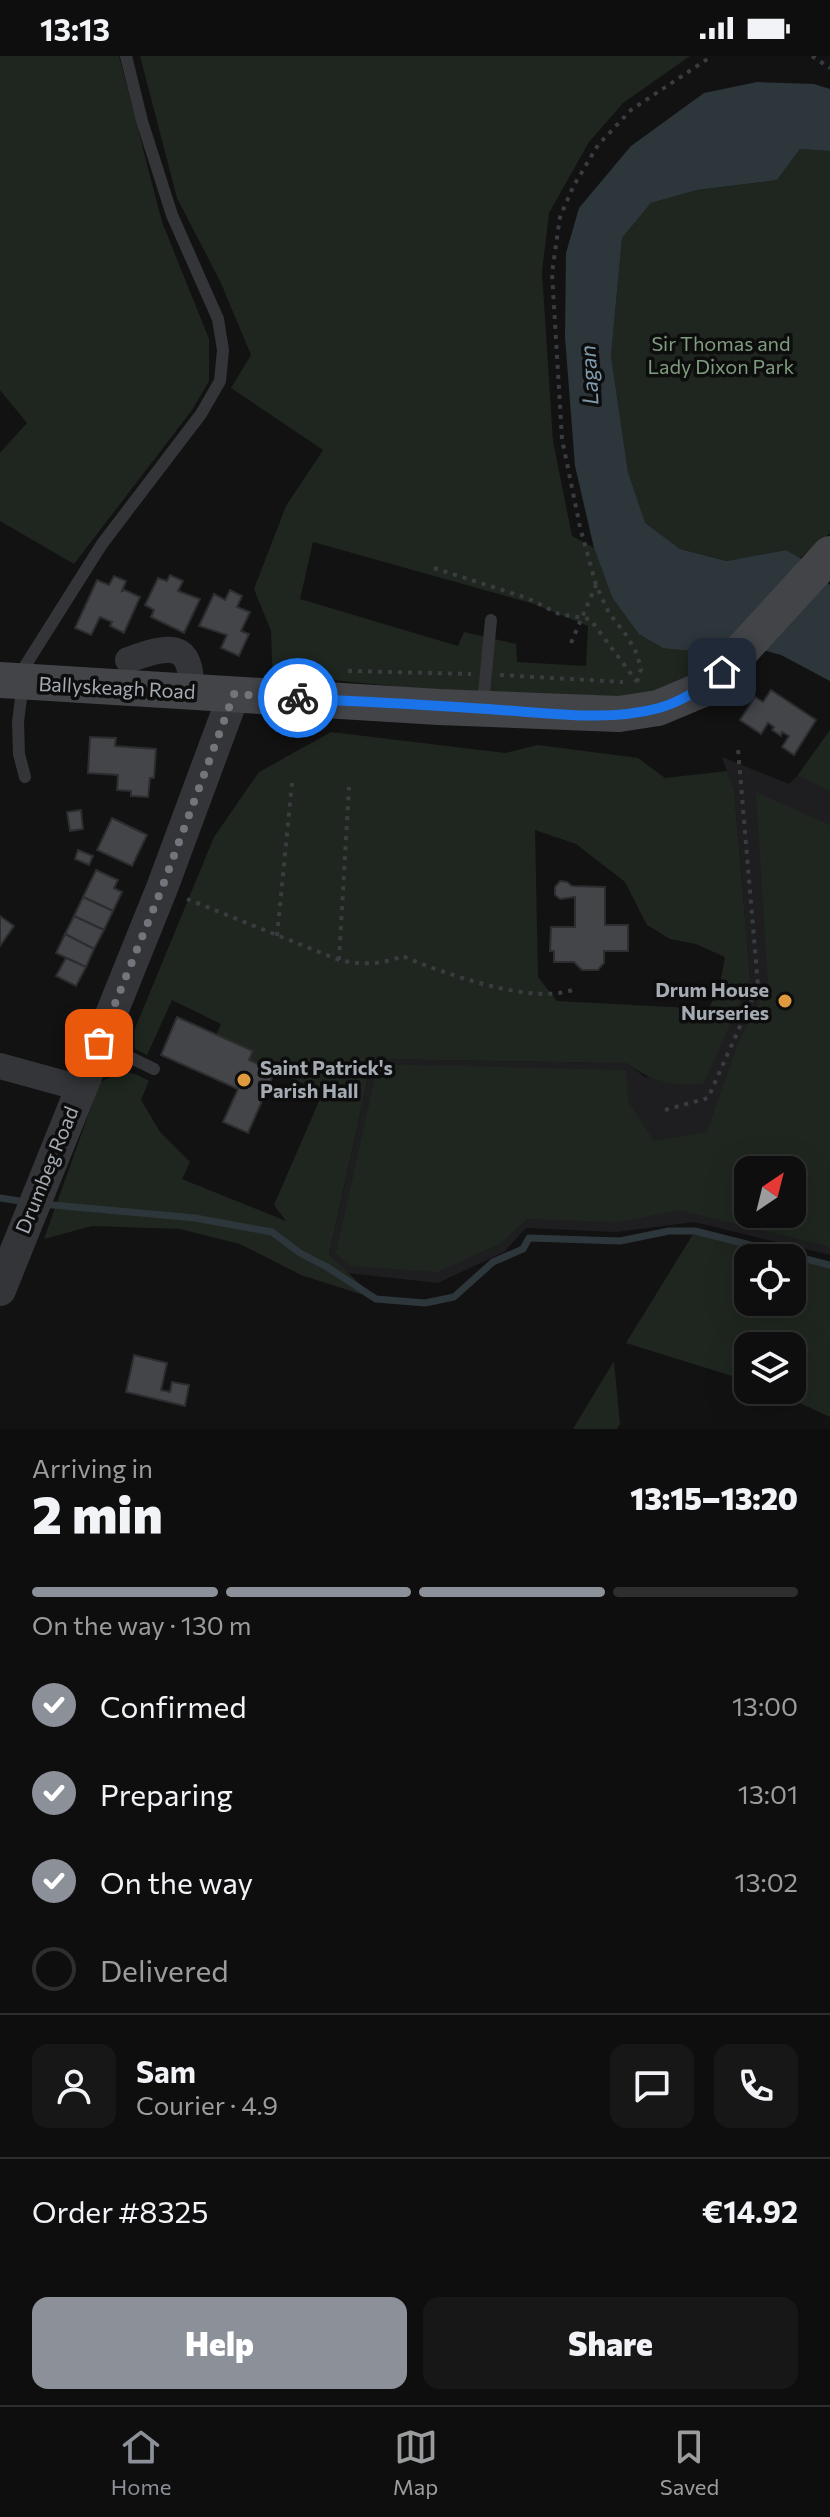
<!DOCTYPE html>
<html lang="en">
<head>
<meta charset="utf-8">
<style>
	body { margin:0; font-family:Commissioner,sans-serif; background:#171717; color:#f1f3f6; height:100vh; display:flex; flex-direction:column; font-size:30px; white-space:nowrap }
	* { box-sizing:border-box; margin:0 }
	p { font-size:26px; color:#9b9c9e }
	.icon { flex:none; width:44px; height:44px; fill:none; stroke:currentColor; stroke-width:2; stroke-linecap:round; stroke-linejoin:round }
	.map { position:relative; height:1373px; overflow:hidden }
	.panel { display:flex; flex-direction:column; background:#0e0e0e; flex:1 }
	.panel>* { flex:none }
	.needle { width:52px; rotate:35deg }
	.fabs { position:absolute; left:734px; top:1100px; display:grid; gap:16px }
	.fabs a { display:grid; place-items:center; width:72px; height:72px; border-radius:16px; background:#0e0e0e; box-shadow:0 8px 32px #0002,0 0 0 2px #2e2e2e; font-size:40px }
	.pin { position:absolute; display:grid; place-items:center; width:68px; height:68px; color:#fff; margin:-34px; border-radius:16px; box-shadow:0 4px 12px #0006 }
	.courier { position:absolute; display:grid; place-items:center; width:80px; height:80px; margin:-40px; border:6px solid #1a73e8; border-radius:50%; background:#fff; color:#222; box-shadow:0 2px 10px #0007 }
	.overview em { font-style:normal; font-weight:800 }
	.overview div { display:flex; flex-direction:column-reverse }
	.overview { display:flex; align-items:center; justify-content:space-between; height:136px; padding:0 32px }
	h1 { font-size:52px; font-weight:800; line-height:60px }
	.bar { display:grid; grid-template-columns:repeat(4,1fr); gap:12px 8px; align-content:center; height:96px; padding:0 32px }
	.bar i { height:10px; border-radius:6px; background:#2e2e2e }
	.bar .active { background:#8c9099 }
	.bar p { grid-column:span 4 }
	.line { display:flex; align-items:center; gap:20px; padding:0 32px; border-top:2px solid #2e2e2e }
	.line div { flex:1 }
	.round { display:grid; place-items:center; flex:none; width:84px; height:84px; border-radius:16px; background:#171717 }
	ol { padding:0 32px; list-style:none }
	li { display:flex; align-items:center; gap:24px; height:88px }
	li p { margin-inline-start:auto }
	li .icon { padding:8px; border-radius:50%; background:#8c9099; color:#fff; stroke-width:4 }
	li:last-child { color:#9b9c9e }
	li i { width:44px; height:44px; border:4px solid #2e2e2e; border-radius:50% }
	.button { display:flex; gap:16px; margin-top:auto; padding:16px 32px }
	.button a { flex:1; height:92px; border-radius:16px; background:#8c9099; color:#fff; font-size:32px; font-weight:800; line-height:92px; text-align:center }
	.button a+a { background:#171717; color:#f1f3f6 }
	.status { display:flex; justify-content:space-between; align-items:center; height:56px; padding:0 40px; background:#0e0e0e; direction:ltr }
	.status svg { height:22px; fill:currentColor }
	.tabs { display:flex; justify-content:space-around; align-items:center; height:112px; border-top:2px solid #2e2e2e; background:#0e0e0e; font-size:22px; color:#9b9c9e }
	.tabs a { display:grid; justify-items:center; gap:4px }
	.tabs .active { color:#8c9099 }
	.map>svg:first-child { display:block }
	.built { fill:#1e1e20; fill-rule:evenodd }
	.green { fill:#1f261f; fill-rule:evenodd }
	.water { fill:#2d363b }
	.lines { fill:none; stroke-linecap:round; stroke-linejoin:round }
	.stream { stroke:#2d363b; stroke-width:7 }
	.building { fill:#444549; stroke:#2c2d2f; stroke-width:2 }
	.path { stroke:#3a3c3f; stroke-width:4; stroke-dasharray:4 6; stroke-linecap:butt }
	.service { stroke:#343538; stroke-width:12 }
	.minor { stroke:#343538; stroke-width:26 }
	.tertiary { stroke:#343538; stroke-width:32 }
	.secondary { stroke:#424448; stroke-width:36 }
	.done { stroke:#72757b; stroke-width:8; stroke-dasharray:0 14.4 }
	.route { stroke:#1a73e8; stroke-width:10 }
	.poi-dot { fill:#df993f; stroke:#0d0d0e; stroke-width:3 }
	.labels { text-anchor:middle; stroke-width:7; stroke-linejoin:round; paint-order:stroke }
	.park-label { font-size:20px; fill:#7f9c7e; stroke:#0d0d0e }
	.street-label { font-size:20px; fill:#a5abb3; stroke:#0d0d0e }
	.poi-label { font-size:20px; font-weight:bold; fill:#a5abb3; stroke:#0d0d0e; text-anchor:end }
	.water-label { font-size:22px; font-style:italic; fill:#7f9bab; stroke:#0d0d0e }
</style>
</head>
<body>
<div class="status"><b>13:13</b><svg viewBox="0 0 49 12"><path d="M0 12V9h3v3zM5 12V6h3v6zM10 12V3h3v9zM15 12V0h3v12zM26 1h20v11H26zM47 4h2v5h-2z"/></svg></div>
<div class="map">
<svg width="830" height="1373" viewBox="0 0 830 1373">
	<rect width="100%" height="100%" fill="#121213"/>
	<path class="built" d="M830 674V1199L694 1166 616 1176 526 1172 504 1196 438 1227 348 1217 329 1200 372 1003 627 1007 646 1022 750 923 734 735 722 701 789 728 798 719ZM748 1114H792V1158H748Z"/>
	<g class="green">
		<path d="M0 0H119L162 166 209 283V325L192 354 74 508 0 465V397L27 367 0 334Z"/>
		<path d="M140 0H690L623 47 589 86 549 157 542 216 553 385 572 480 594 492 612 541 702 596 741 588 654 649 423 633 311 622 289 631H273L271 575 254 533 286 450 323 394 231 332 251 299 221 227 177 142ZM313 486 534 548 588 570 586 610 517 606 516 588 464 576 458 590 300 543Z"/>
		<path d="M800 93 830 95V477L800 502 786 494 728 505 680 493 644 467 628 416 611 300 622 182 651 147 697 134 777 124Z"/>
		<path d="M830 674V735L798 719Z"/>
		<path d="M331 676 505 697 538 689 638 702 665 722 727 715 734 734 750 923 704 1027C675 1032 650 1025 627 1007L372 1003 329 1199 376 1243 301 1219 240 1188 180 1173 92 1170 44 1183 100 1026C122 1016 127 1012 149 1025L141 1044 160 1076 190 1106 182 1123 286 1165 274 1149 323 1036 249 1004 253 995 216 979 221 968 172 944 147 999 135 993 134 975 214 781 259 716ZM535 774 576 788 625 826 647 869 670 883 696 888 725 901 719 934 708 953 557 945 538 921Z"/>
		<path d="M756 736 830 769V1191L679 1154 619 1166 527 1163 501 1187 438 1216 350 1210 336 1197 378 1008 626 1014 628 1045 654 1085 707 1076 737 990 768 927ZM748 1114H792V1158H748Z"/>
		<path d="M695 1175 830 1209V1361L771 1334H792V1290H748V1325L626 1287ZM748 1202H792V1246H748Z"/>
		<path d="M614 1305 620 1368 617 1373H573Z"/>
	</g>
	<path class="water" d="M757 26 814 28 830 33V95L800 93 777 124 697 134 651 147 622 182 611 300 628 416 645 467 680 493 727 505 786 494 800 502 830 529V625L781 599 741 588 702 596 663 592 639 578 612 541 594 492 575 410 565 281 566 197 579 152 631 90 704 37Z"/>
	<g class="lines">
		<g class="stream">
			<path d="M0 1142 26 1146"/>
			<path d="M42 1148 195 1162 272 1176 300 1197 327 1211 376 1243 425 1247 454 1241 493 1206 523 1193 529 1182 620 1185 669 1175H695L830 1209"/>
		</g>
	</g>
	<g class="building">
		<path d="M170 519 183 525 178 535 200 543 184 577 151 561 154 554 145 549 158 522 167 525Z"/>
		<path d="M114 520 126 525 122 535 125 534 140 541 124 577 110 570 112 566 100 561 91 579 75 572 97 524 109 529Z"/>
		<path d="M230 534 242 540 237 551 250 556 241 575 249 578 239 600 221 592 227 579 199 570 214 538 225 544Z"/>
		<path d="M771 634 816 664 794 699 782 691 789 680 782 676 781 680 772 674 774 671 768 667 761 678 740 664 755 641 763 646Z"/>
		<path d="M90 681 116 682 115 690 156 693 154 722H150L148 741 131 740V735L117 734 118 719 88 717Z"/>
		<path d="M81 754 83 773 70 775 67 756Z"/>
		<path d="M112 762 147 779 132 810 97 794Z"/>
		<path d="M78 794 93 800 89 809 75 803Z"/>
		<path d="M96 814 118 824 114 832 122 836 113 855 83 841Z"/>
		<path d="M560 825 567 826 572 830 605 831V869H628V895H604V907L598 914H582L574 906H554V895H550L551 871H575V841L560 843 555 839V831Z"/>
		<path d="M83 841 113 855 104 874 74 860Z"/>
		<path d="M0 860 14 870 0 890Z"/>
		<path d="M74 860 104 874 94 893 65 878Z"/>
		<path d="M65 878 94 893 86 911 56 897Z"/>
		<path d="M66 902 86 911 76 930 56 920Z"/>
		<path d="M177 961 253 995 249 1004 275 1015 248 1077 223 1066 238 1033 161 999Z"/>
		<path d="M134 1299 167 1307 161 1334 170 1336 172 1326 189 1329 185 1350 126 1336Z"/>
	</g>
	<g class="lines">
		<g class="path">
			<path d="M812 0 830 12"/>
			<path d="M434 512 527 542 559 558 590 563 637 626"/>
			<path d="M571 587 596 529"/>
			<path d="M348 615 471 618"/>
			<path d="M500 619 623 626"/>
			<path d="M637 626 641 613 637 598 627 580 609 557 596 529 580 471 562 383 552 217 560 161 573 131 598 89 631 54 712 0"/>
			<path d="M187 843 339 904C361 909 381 909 402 900 443 917 531 949 572 934"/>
			<path d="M277 880 292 727"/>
			<path d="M339 904 349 731"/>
			<path d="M665 1054 708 1042 758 930 738 693"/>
		</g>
		<g class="service">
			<path d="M483 648 491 564"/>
			<path d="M25 721 19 698 18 666 25 610 102 488 201 358 220 325 223 294 218 263 172 159 142 65 126 0"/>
			<path d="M102 988 154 1013"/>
		</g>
		<g class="minor">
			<path d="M128 604C168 590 193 582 191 637"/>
			<path d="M0 1010 80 1032"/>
		</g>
		<path class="tertiary" d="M0 1234 162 832 234 638"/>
		<path class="secondary" d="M0 624 439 651 619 658 658 652 701 634 722 616 830 498"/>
	</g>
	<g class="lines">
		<path class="done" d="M99 987 162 832 234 638 298 642"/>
		<path class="route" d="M298 642C365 646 433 649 500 654 551 657 608 666 659 652 683 645 703 632 722 616"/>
	</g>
	<g class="poi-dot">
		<circle cx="785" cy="945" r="8"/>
		<circle cx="244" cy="1024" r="8"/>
	</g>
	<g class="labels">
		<g class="park-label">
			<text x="721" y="295">Sir Thomas and<tspan x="721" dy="23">Lady Dixon Park</tspan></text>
		</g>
		<g class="street-label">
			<text transform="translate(117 632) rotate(3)" y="7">Ballyskeagh Road</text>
			<text transform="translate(47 1114) rotate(-68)" y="7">Drumbeg Road</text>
		</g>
		<g class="poi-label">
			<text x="769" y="941">Drum House<tspan x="769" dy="23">Nurseries</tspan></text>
			<text x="260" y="1019" text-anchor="start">Saint Patrick's<tspan x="260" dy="23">Parish Hall</tspan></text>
		</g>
		<g class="water-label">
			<text transform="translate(589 319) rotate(-93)" y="8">Lagan</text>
		</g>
	</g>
</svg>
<div class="fabs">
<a><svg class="needle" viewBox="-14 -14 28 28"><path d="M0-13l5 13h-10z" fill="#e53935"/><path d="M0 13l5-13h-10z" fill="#9b9c9e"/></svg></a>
<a><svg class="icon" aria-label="locate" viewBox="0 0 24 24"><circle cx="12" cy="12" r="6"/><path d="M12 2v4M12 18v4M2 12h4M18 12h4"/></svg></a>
<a><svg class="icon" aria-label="layers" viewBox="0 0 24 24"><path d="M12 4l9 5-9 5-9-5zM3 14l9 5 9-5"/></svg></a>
</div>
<div class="pin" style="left:99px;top:987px;background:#ea580c"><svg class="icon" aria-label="bag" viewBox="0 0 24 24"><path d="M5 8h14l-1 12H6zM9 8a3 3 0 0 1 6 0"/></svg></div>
<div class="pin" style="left:722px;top:616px;background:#1f2937"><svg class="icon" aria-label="home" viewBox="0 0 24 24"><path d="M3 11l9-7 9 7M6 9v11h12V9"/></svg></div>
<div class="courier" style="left:298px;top:642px"><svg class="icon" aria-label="bike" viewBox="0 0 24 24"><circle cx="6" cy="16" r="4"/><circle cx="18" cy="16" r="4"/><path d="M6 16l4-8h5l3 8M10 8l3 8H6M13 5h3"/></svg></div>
</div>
<section class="panel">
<div class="overview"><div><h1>2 min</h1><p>Arriving in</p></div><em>13:15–13:20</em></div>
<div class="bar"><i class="active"></i><i class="active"></i><i class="active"></i><i></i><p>On the way · 130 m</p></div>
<ol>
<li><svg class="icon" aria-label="check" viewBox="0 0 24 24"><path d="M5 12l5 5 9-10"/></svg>Confirmed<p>13:00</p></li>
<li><svg class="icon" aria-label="check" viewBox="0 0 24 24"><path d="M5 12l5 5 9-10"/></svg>Preparing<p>13:01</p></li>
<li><svg class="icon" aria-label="check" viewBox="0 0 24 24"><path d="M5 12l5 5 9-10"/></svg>On the way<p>13:02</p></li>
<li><i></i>Delivered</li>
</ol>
<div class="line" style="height:144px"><a class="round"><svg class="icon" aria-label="person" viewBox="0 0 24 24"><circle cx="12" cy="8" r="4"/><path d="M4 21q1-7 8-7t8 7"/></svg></a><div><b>Sam</b><p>Courier · 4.9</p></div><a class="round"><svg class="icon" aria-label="chat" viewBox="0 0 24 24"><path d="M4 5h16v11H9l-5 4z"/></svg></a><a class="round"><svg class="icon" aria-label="phone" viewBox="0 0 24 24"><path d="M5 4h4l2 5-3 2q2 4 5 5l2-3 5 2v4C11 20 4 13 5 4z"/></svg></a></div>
<div class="line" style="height:104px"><div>Order #8325</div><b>€14.92</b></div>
<div class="button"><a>Help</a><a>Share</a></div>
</section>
<nav class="tabs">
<a class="active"><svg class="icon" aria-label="home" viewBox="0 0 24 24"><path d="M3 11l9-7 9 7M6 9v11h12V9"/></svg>Home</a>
<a><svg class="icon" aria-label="map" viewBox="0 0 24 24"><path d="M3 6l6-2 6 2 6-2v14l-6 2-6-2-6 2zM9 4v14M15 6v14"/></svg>Map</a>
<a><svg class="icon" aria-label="saved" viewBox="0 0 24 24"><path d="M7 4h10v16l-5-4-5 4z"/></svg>Saved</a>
</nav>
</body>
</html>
